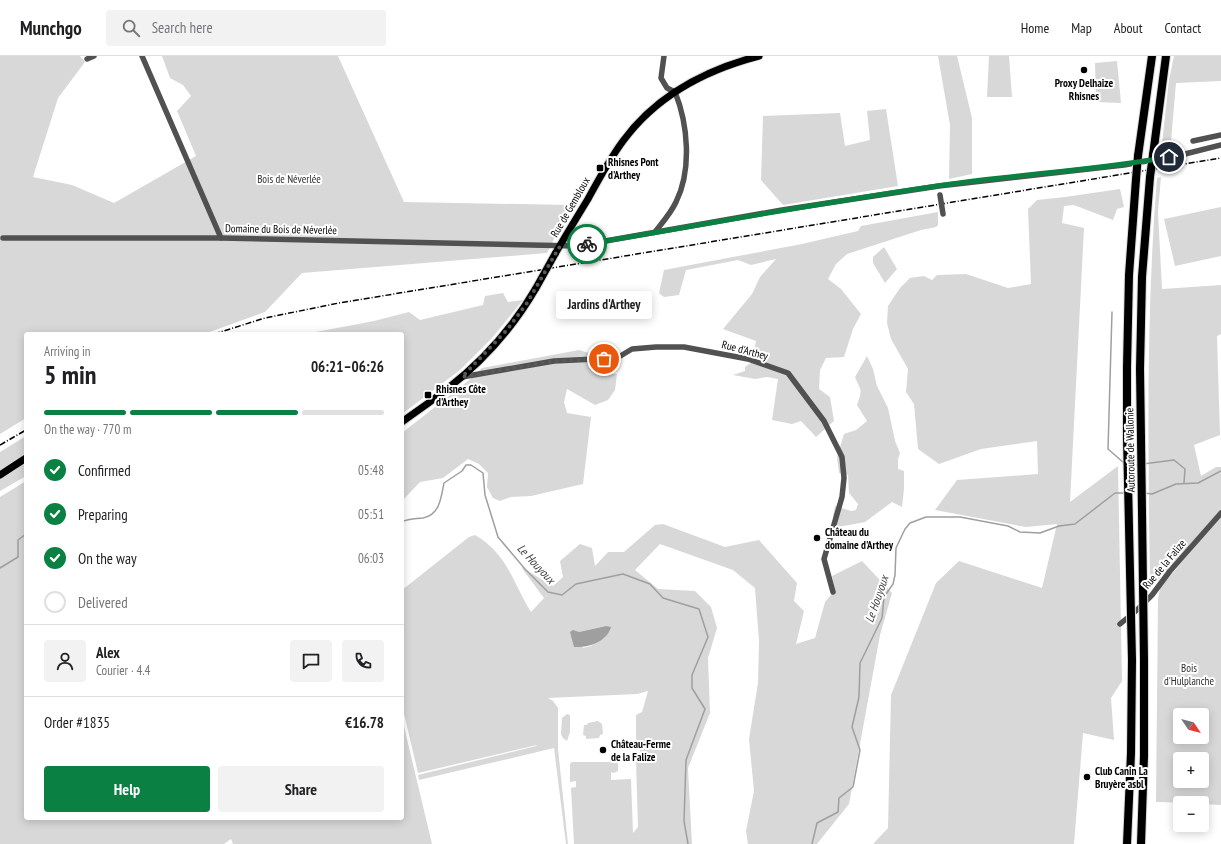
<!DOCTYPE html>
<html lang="en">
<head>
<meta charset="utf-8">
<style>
	body { margin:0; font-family:"PT Sans Narrow",sans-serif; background:#f2f2f2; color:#202124; height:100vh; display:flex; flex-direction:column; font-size:15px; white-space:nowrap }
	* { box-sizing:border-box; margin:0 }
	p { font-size:13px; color:#757577 }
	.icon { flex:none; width:22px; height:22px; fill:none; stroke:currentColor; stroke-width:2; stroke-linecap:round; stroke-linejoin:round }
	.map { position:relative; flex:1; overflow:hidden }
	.sheet { position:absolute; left:24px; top:276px; width:380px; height:488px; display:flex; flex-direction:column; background:#fff; border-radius:4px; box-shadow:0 2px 10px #0003 }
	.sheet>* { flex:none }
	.needle { width:26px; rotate:125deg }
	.fabs { position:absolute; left:1173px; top:652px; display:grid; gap:8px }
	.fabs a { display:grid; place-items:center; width:36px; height:36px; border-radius:4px; background:#fff; box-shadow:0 2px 10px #0003; font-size:20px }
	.pin { position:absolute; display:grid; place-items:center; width:34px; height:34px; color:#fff; margin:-17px; border:2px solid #fff; border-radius:50%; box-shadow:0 1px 4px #0007 }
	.courier { position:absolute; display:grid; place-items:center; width:40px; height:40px; margin:-20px; border:3px solid #0b8043; border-radius:50%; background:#fff; color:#222; box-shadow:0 1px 5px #0007 }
	.bubble { position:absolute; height:28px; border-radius:4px; background:#fff; box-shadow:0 2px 10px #0003; font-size:13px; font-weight:700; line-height:28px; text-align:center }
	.headline em { font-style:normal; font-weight:700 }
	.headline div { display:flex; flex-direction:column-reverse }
	.headline { display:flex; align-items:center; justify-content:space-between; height:68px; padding:0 20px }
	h1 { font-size:26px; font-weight:700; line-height:30px }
	.bar { display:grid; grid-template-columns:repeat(4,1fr); gap:6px 4px; align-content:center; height:48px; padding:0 20px }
	.bar i { height:5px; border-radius:3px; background:#e0e0e0 }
	.bar .current { background:#0b8043 }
	.bar p { grid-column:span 4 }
	.line { display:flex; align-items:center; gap:10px; padding:0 20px; border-top:1px solid #e0e0e0 }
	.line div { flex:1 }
	.round { display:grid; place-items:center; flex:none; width:42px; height:42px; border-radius:4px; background:#f2f2f2 }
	ol { padding:0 20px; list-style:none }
	li { display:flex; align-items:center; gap:12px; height:44px }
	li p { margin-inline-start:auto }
	li .icon { padding:4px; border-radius:50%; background:#0b8043; color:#fff; stroke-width:4 }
	li:last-child { color:#757577 }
	li i { width:22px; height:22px; border:2px solid #e0e0e0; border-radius:50% }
	.button { display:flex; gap:8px; margin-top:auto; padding:8px 20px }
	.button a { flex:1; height:46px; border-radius:4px; background:#0b8043; color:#fff; font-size:16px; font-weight:700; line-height:46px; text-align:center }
	.button a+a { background:#f2f2f2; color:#202124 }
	header { display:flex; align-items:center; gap:24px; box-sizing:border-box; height:56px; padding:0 20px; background:#fff; border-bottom:1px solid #e0e0e0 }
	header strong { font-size:19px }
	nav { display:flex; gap:22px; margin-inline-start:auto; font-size:14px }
	.search { width:280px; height:36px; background:#f2f2f2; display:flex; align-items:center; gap:10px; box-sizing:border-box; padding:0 14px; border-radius:4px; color:#757577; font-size:15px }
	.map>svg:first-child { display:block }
	.green { fill:#d8d8d8; fill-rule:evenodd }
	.water { fill:#9f9f9f }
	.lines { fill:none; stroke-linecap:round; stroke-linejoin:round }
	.stream { stroke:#9f9f9f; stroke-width:1.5 }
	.major-casing { stroke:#dbdbdb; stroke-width:9 }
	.highway-casing { stroke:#dbdbdb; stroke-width:10 }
	.minor { stroke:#515151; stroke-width:5.5 }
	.major { stroke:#000; stroke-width:7 }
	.highway { stroke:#000; stroke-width:8 }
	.rail { stroke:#000; stroke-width:1.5; stroke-dasharray:6 2 1 2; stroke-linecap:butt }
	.major-bridge-casing { stroke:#dbdbdb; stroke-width:9; stroke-linecap:butt }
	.highway-bridge-casing { stroke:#dbdbdb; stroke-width:10; stroke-linecap:butt }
	.minor-bridge { stroke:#515151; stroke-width:5.5 }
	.major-bridge { stroke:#000; stroke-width:7 }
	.highway-bridge { stroke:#000; stroke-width:8 }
	.done { stroke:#595959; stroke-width:4; stroke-dasharray:0 7.2 }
	.route { stroke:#0b8043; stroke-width:5 }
	.poi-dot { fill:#000; stroke:#fff; stroke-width:1.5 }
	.labels { text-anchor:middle; stroke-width:4; stroke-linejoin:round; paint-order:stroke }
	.poi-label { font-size:11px; font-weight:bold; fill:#000; stroke:#fff; text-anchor:start }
	.park-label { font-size:11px; fill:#2f2f2f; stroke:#fff }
	.street-label { font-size:11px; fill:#000; stroke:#fff }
	.water-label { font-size:12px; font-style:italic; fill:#404040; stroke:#fff }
</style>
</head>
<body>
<header>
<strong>Munchgo</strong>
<div class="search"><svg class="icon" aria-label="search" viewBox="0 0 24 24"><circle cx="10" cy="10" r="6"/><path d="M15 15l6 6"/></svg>Search here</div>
<nav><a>Home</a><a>Map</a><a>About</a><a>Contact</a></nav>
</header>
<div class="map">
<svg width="1221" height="788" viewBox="0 0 1221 788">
	<rect width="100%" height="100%" fill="#fff"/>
	<g class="green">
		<path d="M0 0H80L85 6 58 42 33 121 72 129 114 147 196 100 177 55 191 40 183 29 170 22 162 0H338L404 146 571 149 547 197 302 217 265 256 204 278H26V362L0 378Z"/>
		<path d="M938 0H957L972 62V118L949 123 950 69Z"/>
		<path d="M989 0H1009L1012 41H987Z"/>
		<path d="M1174 0H1221V25L1176 27 1170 97H1161L1169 24Z"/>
		<path d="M1117 5 1121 47 1096 46 1095 7Z"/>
		<path d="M886 53 898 130 783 149 761 124 763 60 840 57 845 90 870 84 867 55Z"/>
		<path d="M1161 121 1158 156 1162 233 1221 229V278L1217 280 1220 379 1194 389 1201 420 1216 411H1221V453L1154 529H1150C1148 393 1146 257 1157 122Z"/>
		<path d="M1120 133 1124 151 1117 153 1113 164 1074 149 1064 150 1062 167 1084 172 1070 446 1118 410 1122 625 1111 642 1114 684 1083 677 1074 788H873L888 772 891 639 936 527 959 505 1042 532 1057 468 1026 471 935 454 957 424 1038 418 1037 385 981 393 939 408 918 393 914 348 906 336 908 313 891 283 887 267 888 250 900 232 910 222 924 220 932 224 937 219 966 218 1008 232 1031 228 1028 153 1037 144 1065 141Z"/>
		<path d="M1221 151V200L1175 210 1164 163Z"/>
		<path d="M938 156V169L936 171 921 174 847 198 836 208 828 223 841 233 861 258 853 273 844 301 826 302 820 314 819 333 830 341 834 365 816 381 801 365 792 368 772 364 778 323 767 321 755 323 733 319 745 315V311L752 306 756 285 723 273 752 238 760 221 776 203 751 209 738 204 686 214 679 239 664 241 659 237 664 214 802 188 858 175 861 170Z"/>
		<path d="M884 191 897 213 885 227 873 207V201Z"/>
		<path d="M503 237 508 246 523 244 492 282 460 314 402 358V278H305L374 265 409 256 420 264 483 249 485 240Z"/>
		<path d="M579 294 596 299 604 318H617L615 334 608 344 595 349 567 333 564 346 567 357 591 361 583 428 531 440 511 441 500 445 493 442 487 431 488 417 479 408 468 403 443 422 420 426 402 445V377L468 325 482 312Z"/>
		<path d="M867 300 873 313 877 330 888 352 895 385 900 397 898 403V413L904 415V433L902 451 892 446 865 466 838 471 833 460 835 450 851 455 856 454 858 448 849 437 848 419 839 417 837 401 844 378 856 374 867 365 857 349C863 332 861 336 855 321Z"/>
		<path d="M26 380V399L0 415V396Z"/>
		<path d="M26 406V420L0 435V423Z"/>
		<path d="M26 425V762H402V662L432 788H233L231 783 224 788H0V441Z"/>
		<path d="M1221 460V749L1202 748V747L1156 746 1158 543 1160 532ZM1180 659H1202V681H1180ZM1180 703H1202V725H1180Z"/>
		<path d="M663 468 725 491 759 484 797 527 794 545 804 555 796 588 815 582 825 546 835 534 832 520 862 505 892 537 880 579 849 748 817 788H748L746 775 754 735 749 683 758 627 759 585 755 532 733 514 660 488 635 514 658 533 695 535 711 551 717 572 708 602 710 657 688 712 692 788H574L571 732 576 731V725L570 726V708L572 706H610V701H618V715L614 717 611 716V724L631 723 633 777 638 771 636 704C640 698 641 694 640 688L636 683V659L642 656 648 635 637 638 548 642 553 645 558 652V693L568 788H566L554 692 419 724 418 719 536 690 537 689 418 717 402 649V534L469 481 475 479C507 497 513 527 531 556L544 542 521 511 553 530 563 521 560 505 580 488 592 492 595 510 608 496H624L655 469ZM606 570 604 582 591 590 583 592 579 576Z"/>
		<path d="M567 658 570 659V676L567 685 563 682 561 678 562 662Z"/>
		<path d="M598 665 602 668 603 678 600 679 599 682 586 683V680L583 679 584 669H587L588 667Z"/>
	</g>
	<path class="water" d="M606 570 611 571C607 586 588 592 574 591L570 576 573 574 579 576Z"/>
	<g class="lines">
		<g class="stream">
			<path d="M1112 256 1108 393 1124 407"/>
			<path d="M1130 408 1138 409"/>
			<path d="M1143 408 1174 404 1185 413 1184 427"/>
			<path d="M1144 437 1152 438 1176 428 1198 427 1221 415"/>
			<path d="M402 466C409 462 415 463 423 462 440 459 441 441 444 427L462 415 466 409H471L483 417 485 439 498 481 525 513 548 536 562 539 576 528 623 518 650 528 663 542 699 553 708 581 692 619V632L705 653 686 704 684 765 688 788"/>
			<path d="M0 512 18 501V484L26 478"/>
			<path d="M812 788 817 767 838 756 839 742 853 731 860 694 852 671 859 641 860 607 882 562 884 541 893 528 895 519 896 492 905 473 910 467 926 461H960L1008 470 1020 476 1040 477 1059 470 1075 468 1115 437H1126"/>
		</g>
		<g class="major-casing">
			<g id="major">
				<path d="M555 198C566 179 577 161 588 143 599 123 609 104 623 85 656 40 705 14 759 0"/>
				<path d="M402 366C417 355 432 345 447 333 482 306 514 270 536 232"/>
				<path d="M0 419 26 402"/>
			</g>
		</g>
		<g class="highway-casing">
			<g id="highway">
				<path d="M1153 99 1166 0"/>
				<path d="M1138 100 1152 0"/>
				<path d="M1127 382V311L1129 219 1136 123"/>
				<path d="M1141 382 1140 313 1142 221 1150 121"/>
				<path d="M1127 788 1131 697 1132 604"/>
				<path d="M1141 788 1144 700V604"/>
			</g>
		</g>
		<g class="minor">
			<path d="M142 0 221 182"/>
			<path d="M87 3 94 0"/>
			<path d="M1193 85 1221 79"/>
			<path d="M655 176C662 167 671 157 676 146 692 114 688 68 675 36L667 32 661 22 664 0"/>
			<path d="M3 182H221L577 190 782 154 939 130 1124 109 1181 99 1221 89"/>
			<path d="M462 321 554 305 617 302 632 293 656 291H684L748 303 788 317 824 365 842 401 844 422 842 441 824 503 833 536"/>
			<path d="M1120 568 1137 554 1152 539 1170 515 1221 457"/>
		</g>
		<use href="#major" class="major"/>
		<use href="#highway" class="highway"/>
		<g class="rail">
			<path d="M214 278 265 262 339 247 1221 102"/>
			<path d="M0 389 26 374"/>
		</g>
		<g class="major-bridge-casing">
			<path id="major-bridge" d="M536 232 555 198"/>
		</g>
		<g class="highway-bridge-casing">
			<g id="highway-bridge">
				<path d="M1150 121 1153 99"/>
				<path d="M1136 123 1138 100"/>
				<path d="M1127 382 1132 604"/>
				<path d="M1141 382 1144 604"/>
			</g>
		</g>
		<path class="minor-bridge" d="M940 139 943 158"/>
		<use href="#major-bridge" class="major-bridge"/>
		<use href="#highway-bridge" class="highway-bridge"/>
	</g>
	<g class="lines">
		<path class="done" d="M587 188 577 190H560L527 247 507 274 462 321 554 305 604 303"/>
		<path class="route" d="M587 188C708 168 829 145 951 128 1023 118 1097 114 1169 101"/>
	</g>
	<g class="poi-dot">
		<circle cx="1084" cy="14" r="4"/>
		<rect x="596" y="108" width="8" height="8" rx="2"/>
		<rect x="424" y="335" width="8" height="8" rx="2"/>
		<circle cx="817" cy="482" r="4"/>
		<circle cx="603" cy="694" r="4"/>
		<circle cx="1087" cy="721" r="4"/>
	</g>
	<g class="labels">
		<g class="poi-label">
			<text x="1084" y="31" text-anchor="middle">Proxy Delhaize<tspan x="1084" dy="13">Rhisnes</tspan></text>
			<text x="608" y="110">Rhisnes Pont<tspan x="608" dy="13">d'Arthey</tspan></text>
			<text x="436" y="337">Rhisnes Côte<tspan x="436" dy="13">d'Arthey</tspan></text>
			<text x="825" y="480">Château du<tspan x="825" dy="13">domaine d'Arthey</tspan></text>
			<text x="611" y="692">Château-Ferme<tspan x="611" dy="13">de la Falize</tspan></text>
			<text x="1095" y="719">Club Canin La<tspan x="1095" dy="13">Bruyère asbl</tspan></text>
		</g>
		<g class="park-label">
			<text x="289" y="127">Bois de Néverlée</text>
			<text x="1189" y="616">Bois<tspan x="1189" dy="13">d'Hulplanche</tspan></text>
		</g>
		<g class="street-label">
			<text transform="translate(570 151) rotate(-60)" y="4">Rue de Gembloux</text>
			<text transform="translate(281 173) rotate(1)" y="4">Domaine du Bois de Néverlée</text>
			<text transform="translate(745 294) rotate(15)" y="4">Rue d'Arthey</text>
			<text transform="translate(1130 394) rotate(-91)" y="4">Autoroute de Wallonie</text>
			<text transform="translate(1164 508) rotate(-50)" y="4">Rue de la Falize</text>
		</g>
		<g class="water-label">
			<text transform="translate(536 508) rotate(47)" y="4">Le Houyoux</text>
			<text transform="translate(877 543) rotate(-71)" y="4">Le Houyoux</text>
		</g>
	</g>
</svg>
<div class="fabs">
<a><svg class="needle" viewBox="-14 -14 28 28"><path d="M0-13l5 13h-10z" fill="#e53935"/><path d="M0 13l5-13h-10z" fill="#757577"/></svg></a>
<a>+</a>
<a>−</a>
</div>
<div class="pin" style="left:604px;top:303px;background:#ea580c"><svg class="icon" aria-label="bag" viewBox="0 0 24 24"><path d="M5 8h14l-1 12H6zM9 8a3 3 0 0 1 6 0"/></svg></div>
<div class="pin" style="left:1169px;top:101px;background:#1f2937"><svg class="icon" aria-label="home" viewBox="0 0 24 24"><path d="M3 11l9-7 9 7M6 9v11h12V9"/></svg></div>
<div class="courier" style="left:587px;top:188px"><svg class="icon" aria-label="bike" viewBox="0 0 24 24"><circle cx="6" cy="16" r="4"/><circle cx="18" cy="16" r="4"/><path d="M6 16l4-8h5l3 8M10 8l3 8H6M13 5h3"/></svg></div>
<div class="bubble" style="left:556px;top:235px;width:96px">Jardins d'Arthey</div>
<section class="sheet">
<div class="headline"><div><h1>5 min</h1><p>Arriving in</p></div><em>06:21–06:26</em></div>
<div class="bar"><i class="current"></i><i class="current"></i><i class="current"></i><i></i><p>On the way · 770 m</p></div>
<ol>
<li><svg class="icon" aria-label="check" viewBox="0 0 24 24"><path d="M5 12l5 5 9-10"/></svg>Confirmed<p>05:48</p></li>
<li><svg class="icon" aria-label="check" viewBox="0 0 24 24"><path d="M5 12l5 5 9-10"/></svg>Preparing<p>05:51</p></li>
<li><svg class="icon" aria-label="check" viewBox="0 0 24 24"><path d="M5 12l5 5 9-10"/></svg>On the way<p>06:03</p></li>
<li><i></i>Delivered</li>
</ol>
<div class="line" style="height:72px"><a class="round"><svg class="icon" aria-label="person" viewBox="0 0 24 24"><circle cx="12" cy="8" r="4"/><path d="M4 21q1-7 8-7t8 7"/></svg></a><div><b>Alex</b><p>Courier · 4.4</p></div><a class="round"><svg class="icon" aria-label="chat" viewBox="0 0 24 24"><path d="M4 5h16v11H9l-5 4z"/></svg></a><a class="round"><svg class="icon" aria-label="phone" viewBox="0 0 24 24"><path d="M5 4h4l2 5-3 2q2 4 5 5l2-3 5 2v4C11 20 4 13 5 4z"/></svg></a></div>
<div class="line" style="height:52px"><div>Order #1835</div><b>€16.78</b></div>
<div class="button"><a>Help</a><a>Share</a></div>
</section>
</div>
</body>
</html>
